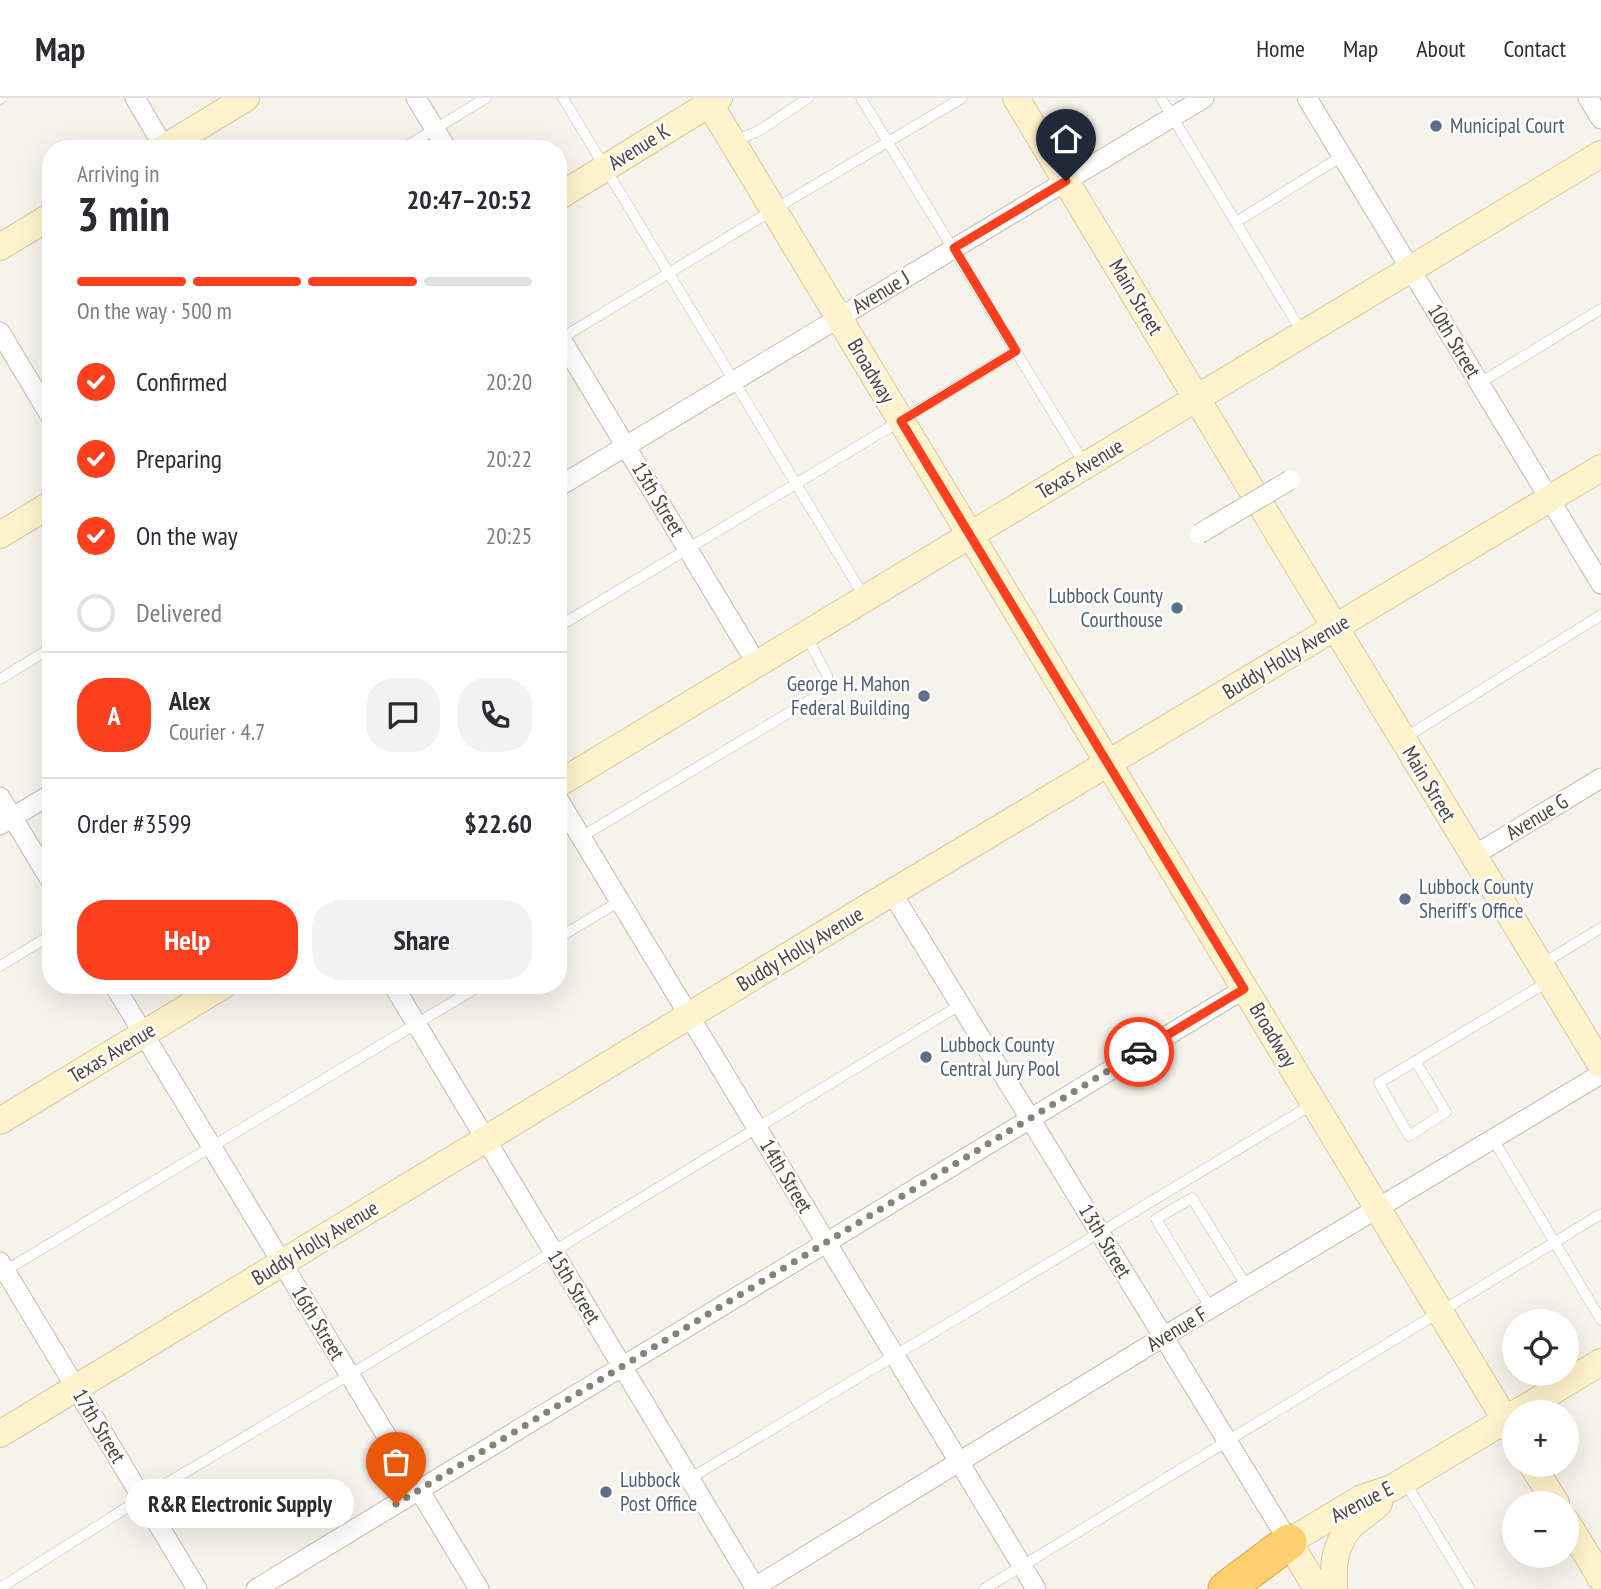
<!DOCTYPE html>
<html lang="en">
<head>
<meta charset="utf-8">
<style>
	body { margin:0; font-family:"PT Sans Narrow",sans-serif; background:#f2f2f3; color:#2b2b33; height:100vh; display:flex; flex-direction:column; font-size:26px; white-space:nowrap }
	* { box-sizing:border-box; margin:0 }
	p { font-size:23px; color:#7c7c81 }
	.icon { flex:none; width:38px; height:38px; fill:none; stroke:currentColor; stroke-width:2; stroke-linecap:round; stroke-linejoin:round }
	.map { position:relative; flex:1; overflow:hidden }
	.sheet { position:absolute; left:42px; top:42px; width:525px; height:854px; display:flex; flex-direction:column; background:#fff; border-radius:28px; box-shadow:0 7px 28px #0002 }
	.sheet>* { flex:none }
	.tools { position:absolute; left:1502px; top:1211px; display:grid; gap:14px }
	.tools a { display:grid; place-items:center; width:77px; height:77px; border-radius:50%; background:#fff; box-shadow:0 7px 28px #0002; font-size:35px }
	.pin { position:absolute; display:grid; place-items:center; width:60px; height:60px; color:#fff; margin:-72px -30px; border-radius:50% 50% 50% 0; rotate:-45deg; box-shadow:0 0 7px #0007 }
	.pin .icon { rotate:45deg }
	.courier { position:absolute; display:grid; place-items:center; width:70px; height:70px; margin:-35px; border:5px solid #fc3f1d; border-radius:50%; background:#fff; color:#222; box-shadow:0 2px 9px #0007 }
	.bubble { position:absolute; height:49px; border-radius:24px; background:#fff; box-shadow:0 7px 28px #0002; font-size:23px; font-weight:800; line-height:49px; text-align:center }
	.head em { font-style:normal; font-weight:800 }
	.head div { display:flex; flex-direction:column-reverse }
	.head { display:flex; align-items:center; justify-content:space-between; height:119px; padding:0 35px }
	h1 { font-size:46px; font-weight:800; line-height:52px }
	.bar { display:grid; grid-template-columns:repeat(4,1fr); gap:10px 7px; align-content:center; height:84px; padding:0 35px }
	.bar i { height:9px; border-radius:5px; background:#e1e1e2 }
	.bar .on { background:#fc3f1d }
	.bar p { grid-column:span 4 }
	.line { display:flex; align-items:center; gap:18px; padding:0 35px; border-top:2px solid #e1e1e2 }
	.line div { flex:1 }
	.round { display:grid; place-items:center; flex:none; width:74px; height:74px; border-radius:28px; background:#f2f2f3 }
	ol { padding:0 35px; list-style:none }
	li { display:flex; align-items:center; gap:21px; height:77px }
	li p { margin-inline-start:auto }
	li .icon { padding:7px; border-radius:50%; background:#fc3f1d; color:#fff; stroke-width:4 }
	li:last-child { color:#7c7c81 }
	li i { width:38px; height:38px; border:4px solid #e1e1e2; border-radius:50% }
	.action { display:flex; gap:14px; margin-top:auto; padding:14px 35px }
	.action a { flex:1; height:80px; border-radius:28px; background:#fc3f1d; color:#fff; font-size:28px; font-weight:800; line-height:80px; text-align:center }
	.action a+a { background:#f2f2f3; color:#2b2b33 }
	header { display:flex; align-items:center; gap:42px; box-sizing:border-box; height:98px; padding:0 35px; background:#fff; border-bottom:2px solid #e1e1e2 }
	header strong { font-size:33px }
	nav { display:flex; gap:38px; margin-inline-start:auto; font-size:24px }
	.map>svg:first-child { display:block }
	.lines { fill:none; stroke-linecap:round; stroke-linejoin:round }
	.lane-casing { stroke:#c2bbae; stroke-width:11 }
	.street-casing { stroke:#c2bbae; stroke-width:21 }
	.secondary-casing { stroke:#d6c79b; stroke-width:28 }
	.highway-casing { stroke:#e0a43c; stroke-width:37 }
	.lane { stroke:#fff; stroke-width:10 }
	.street { stroke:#fff; stroke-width:19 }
	.secondary { stroke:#fff3cd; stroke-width:26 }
	.highway { stroke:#ffcf6e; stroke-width:35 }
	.street-bridge-casing { stroke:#c2bbae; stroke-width:21; stroke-linecap:butt }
	.street-bridge { stroke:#fff; stroke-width:19 }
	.done { stroke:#878178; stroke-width:7; stroke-dasharray:0 12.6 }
	.route { stroke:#fc3f1d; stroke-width:9 }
	.service-dot { fill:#5c6f8a; stroke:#fff; stroke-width:2.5 }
	.labels { text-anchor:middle; stroke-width:5; stroke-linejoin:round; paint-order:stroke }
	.service-label { font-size:21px; fill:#4e5e75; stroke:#fff; text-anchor:start }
	.street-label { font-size:21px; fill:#4b4439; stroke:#fff }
</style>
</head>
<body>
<header>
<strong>Map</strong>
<nav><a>Home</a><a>Map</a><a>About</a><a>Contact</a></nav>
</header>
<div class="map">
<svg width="1601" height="1491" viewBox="0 0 1601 1491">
	<rect width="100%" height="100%" fill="#f6f3ec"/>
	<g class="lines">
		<g class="lane-casing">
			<g id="lane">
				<path d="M563 0 865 500"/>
				<path d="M861 0 1085 367"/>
				<path d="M1161 0 1303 236"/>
				<path d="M0 1 1 0"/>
				<path d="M733 44 760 32 808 0"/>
				<path d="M402 51 486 0"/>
				<path d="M1236 124 1342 58"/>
				<path d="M560 241 773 112 962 0"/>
				<path d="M1480 285 1601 211"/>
				<path d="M558 529 1016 253"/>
				<path d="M0 581 51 550"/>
				<path d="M1403 641 1601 517"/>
				<path d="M581 739 817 598C824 591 828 587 827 577L807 539"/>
				<path d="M558 840 620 803"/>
				<path d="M1542 866 1601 830"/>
				<path d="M0 868 51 837"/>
				<path d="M1416 964 1446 1014 1409 1038 1379 985 1549 883"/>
				<path d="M1493 1041 1601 1222"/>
				<path d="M3 1174 481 887"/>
				<path d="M1211 1211 1156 1121 1192 1100 1247 1189"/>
				<path d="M689 1381C898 1257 1105 1131 1313 1006"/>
				<path d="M1405 1384 1470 1491"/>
				<path d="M0 1490 142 1400 369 1265 960 907"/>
				<path d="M984 1491 1601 1116"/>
			</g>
		</g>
		<g class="street-casing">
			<g id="street">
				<path d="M135 0 165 51"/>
				<path d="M416 0 447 51"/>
				<path d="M1307 0 1601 486"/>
				<path d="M1588 0 1601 21"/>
				<path d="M0 234 51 319"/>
				<path d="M558 236 757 566"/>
				<path d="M558 389 1204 0"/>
				<path d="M0 699 51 783"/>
				<path d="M558 701 1036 1491"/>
				<path d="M0 727 51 696"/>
				<path d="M1473 758 1601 680"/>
				<path d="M892 795 1289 1444"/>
				<path d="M114 887 479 1491"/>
				<path d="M393 887 756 1491"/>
				<path d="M0 1164 197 1491"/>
				<path d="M755 1489 1163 1239 1601 976"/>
				<path d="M256 1491 1244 891"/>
			</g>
		</g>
		<g class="secondary-casing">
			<g id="secondary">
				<path d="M706 0 1514 1336"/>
				<path d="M1016 0 1256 399"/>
				<path d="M162 51 246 0"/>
				<path d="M558 99 719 0"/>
				<path d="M0 149 51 118"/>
				<path d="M1259 404 1601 967"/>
				<path d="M0 437 51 406"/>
				<path d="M558 686 1601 56"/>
				<path d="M0 1023 224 887"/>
				<path d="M1518 1314 1601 1264"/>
				<path d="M0 1336 873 806 1601 370"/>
				<path d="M1532 1367 1556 1405"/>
				<path d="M1566 1423 1601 1480"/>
				<path d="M1289 1444 1317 1491"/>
				<path d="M1272 1454 1362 1400 1392 1390 1514 1317"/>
				<path d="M1334 1491C1333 1466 1334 1447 1352 1427 1360 1419 1371 1414 1379 1405"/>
			</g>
		</g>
		<g class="highway-casing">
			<path id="highway" d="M1226 1491 1289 1444"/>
		</g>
		<use href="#lane" class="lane"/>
		<use href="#street" class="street"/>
		<use href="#secondary" class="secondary"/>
		<use href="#highway" class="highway"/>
		<g class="street-bridge-casing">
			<path id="street-bridge" d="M1199 436 1290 382"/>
		</g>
		<use href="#street-bridge" class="street-bridge"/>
	</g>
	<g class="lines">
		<path class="done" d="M396 1406 1139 954"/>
		<path class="route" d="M1066 83 954 150 1016 253 901 323 1244 891 1139 954"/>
	</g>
	<g class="service-dot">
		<circle cx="1436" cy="28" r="7"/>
		<circle cx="1177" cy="510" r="7"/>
		<circle cx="924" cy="598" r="7"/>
		<circle cx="1405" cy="801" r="7"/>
		<circle cx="926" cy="959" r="7"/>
		<circle cx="606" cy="1394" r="7"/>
	</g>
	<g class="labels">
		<g class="service-label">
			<text x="1450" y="35">Municipal Court</text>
			<text x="1163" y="505" text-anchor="end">Lubbock County<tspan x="1163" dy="24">Courthouse</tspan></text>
			<text x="910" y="593" text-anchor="end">George H. Mahon<tspan x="910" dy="24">Federal Building</tspan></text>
			<text x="1419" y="796">Lubbock County<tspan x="1419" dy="24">Sheriff's Office</tspan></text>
			<text x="940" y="954">Lubbock County<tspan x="940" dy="24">Central Jury Pool</tspan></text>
			<text x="620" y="1389">Lubbock<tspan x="620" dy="24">Post Office</tspan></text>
		</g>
		<g class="street-label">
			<text transform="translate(639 49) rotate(-32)" y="7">Avenue K</text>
			<text transform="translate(881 194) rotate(-31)" y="7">Avenue J</text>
			<text transform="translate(1136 199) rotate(59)" y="7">Main Street</text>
			<text transform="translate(1454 243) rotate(59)" y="7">10th Street</text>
			<text transform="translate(871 273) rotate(59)" y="7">Broadway</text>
			<text transform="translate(1080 371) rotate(-31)" y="7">Texas Avenue</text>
			<text transform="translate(658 401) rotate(59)" y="7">13th Street</text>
			<text transform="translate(1286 559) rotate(-31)" y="7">Buddy Holly Avenue</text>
			<text transform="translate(1429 686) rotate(59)" y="7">Main Street</text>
			<text transform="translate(1537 719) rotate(-31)" y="7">Avenue G</text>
			<text transform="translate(800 851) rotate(-31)" y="7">Buddy Holly Avenue</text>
			<text transform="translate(1273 937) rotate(59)" y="7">Broadway</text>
			<text transform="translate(112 955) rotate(-31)" y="7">Texas Avenue</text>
			<text transform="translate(786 1078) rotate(59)" y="7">14th Street</text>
			<text transform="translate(1105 1143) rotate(59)" y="7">13th Street</text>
			<text transform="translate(315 1145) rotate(-31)" y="7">Buddy Holly Avenue</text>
			<text transform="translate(574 1189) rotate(59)" y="7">15th Street</text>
			<text transform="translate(318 1225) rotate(59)" y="7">16th Street</text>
			<text transform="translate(1177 1231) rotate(-31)" y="7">Avenue F</text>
			<text transform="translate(99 1328) rotate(59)" y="7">17th Street</text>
			<text transform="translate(1362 1404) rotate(-27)" y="7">Avenue E</text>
		</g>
	</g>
</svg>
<div class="tools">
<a><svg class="icon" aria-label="locate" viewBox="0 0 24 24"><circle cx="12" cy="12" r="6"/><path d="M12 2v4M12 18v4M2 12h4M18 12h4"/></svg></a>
<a>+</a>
<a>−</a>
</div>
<div class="pin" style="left:396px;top:1406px;background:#ea580c"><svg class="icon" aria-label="bag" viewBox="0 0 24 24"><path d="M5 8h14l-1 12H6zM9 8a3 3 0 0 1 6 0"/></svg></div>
<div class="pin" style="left:1066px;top:83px;background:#1f2937"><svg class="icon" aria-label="home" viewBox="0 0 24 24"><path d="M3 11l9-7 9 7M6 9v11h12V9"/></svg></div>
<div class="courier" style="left:1139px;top:954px"><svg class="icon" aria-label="car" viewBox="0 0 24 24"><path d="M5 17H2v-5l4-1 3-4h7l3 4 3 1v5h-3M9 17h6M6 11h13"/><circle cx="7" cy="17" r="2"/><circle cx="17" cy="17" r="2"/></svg></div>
<div class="bubble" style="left:126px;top:1381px;width:228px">R&amp;R Electronic Supply</div>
<section class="sheet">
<div class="head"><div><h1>3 min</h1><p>Arriving in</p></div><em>20:47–20:52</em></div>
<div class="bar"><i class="on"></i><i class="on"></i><i class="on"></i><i></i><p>On the way · 500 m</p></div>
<ol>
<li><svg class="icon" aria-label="check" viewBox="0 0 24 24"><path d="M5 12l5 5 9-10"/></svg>Confirmed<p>20:20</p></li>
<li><svg class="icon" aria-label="check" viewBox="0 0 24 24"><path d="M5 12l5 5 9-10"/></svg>Preparing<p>20:22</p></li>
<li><svg class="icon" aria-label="check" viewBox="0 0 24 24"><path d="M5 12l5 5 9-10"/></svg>On the way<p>20:25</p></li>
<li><i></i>Delivered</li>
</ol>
<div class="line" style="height:126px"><b class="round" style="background:#fc3f1d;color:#fff">A</b><div><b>Alex</b><p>Courier · 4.7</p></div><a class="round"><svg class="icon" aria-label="chat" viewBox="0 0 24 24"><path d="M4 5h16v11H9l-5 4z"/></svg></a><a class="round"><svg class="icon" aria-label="phone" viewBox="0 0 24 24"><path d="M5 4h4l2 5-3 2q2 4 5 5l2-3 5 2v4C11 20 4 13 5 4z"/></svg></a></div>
<div class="line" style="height:91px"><div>Order #3599</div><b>$22.60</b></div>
<div class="action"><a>Help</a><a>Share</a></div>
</section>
</div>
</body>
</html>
